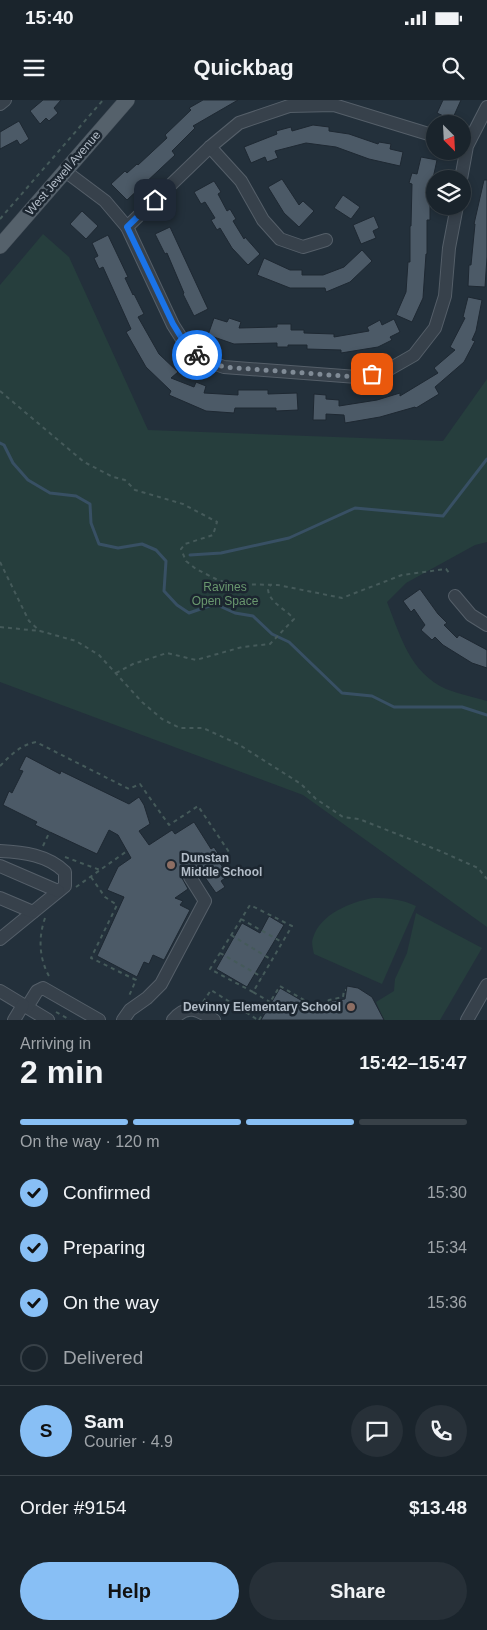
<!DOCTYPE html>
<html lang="en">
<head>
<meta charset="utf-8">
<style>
	body { margin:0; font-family:Helvetica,sans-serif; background:#273038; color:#f1f3f6; height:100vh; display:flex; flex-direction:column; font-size:19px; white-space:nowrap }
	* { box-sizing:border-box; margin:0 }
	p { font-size:16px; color:#9fa4a9 }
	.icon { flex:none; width:28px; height:28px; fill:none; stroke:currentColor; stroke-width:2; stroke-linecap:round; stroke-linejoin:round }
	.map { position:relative; height:920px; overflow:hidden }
	.sheet { display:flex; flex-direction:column; background:#1a242c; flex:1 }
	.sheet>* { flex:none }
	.needle { width:32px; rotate:156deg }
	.controls { position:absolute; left:426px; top:15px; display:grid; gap:10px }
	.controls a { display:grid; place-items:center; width:45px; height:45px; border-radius:50%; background:#1a242c; box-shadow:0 2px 8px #0003,0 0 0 1px #384148; font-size:25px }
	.pin { position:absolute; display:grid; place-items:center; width:42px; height:42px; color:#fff; margin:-21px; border-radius:10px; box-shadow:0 2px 8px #0006 }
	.courier { position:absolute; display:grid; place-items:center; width:50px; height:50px; margin:-25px; border:4px solid #1a73e8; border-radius:50%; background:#fff; color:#222; box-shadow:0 1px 6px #0007 }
	.overview em { font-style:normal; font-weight:700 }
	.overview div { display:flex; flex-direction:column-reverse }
	.overview { display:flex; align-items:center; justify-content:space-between; height:85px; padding:0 20px }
	h1 { font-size:32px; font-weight:700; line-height:38px }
	.bar { display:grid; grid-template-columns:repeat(4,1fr); gap:8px 5px; align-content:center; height:60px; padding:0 20px }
	.bar i { height:6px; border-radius:4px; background:#384148 }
	.bar .selected { background:#88bff5 }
	.bar p { grid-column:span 4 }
	.line { display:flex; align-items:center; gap:12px; padding:0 20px; border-top:1px solid #384148 }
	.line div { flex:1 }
	.round { display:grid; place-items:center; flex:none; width:52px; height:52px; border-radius:26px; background:#273038 }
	ol { padding:0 20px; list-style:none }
	li { display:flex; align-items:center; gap:15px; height:55px }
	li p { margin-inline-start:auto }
	li .icon { padding:5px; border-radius:50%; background:#88bff5; color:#111; stroke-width:4 }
	li:last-child { color:#9fa4a9 }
	li i { width:28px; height:28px; border:2px solid #384148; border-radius:50% }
	.cta { display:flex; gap:10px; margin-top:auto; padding:10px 20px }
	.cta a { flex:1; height:58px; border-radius:30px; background:#88bff5; color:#111; font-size:20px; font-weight:700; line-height:58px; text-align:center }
	.cta a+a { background:#273038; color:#f1f3f6 }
	.status { display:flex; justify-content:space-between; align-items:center; height:35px; padding:0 25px; background:#1a242c; direction:ltr }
	.status svg { height:14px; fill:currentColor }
	header { display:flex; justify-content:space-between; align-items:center; height:65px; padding:0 20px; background:#1a242c; font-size:22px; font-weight:700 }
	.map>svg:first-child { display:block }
	.green { fill:#263e3d }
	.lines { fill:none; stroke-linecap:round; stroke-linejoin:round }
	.stream { stroke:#385064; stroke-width:3 }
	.building { fill:#4c5a67; stroke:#1e2832 }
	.minor-casing { stroke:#555f69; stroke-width:14 }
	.major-casing { stroke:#434d57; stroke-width:16 }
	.path { stroke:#455a5a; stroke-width:2; stroke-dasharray:4 4; stroke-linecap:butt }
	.minor { stroke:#37414b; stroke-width:12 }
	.major { stroke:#55616b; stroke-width:15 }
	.done { stroke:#808b96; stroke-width:5; stroke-dasharray:0 9 }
	.route { stroke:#1a73e8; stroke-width:6 }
	.education-dot { fill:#8d6e63; stroke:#1c2630; stroke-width:2 }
	.labels { text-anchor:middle; stroke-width:5; stroke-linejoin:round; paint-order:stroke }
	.street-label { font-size:12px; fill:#b2bcc7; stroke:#1c2630 }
	.park-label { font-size:12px; fill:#69976e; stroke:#1c2630 }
	.poi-label { font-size:12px; font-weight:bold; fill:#b2bcc7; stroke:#1c2630; text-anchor:start }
</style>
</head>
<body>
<div class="status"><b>15:40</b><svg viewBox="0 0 49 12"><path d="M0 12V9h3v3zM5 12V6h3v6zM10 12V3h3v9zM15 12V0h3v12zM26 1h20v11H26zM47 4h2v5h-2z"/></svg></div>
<header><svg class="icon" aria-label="menu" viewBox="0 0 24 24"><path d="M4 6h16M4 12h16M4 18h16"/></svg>Quickbag<svg class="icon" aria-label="search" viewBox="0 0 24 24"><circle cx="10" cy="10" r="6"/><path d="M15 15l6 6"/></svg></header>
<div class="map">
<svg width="487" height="920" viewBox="0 0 487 920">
	<rect width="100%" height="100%" fill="#23303b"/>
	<g class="green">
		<path d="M43 134 69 157 148 330 443 341 487 279V442L475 445 406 483 387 502C400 535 410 573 446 589 459 594 474 597 487 601V827L303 695 0 582V185Z"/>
		<path d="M373 798C389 798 401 799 416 806L382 884 314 854C313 849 311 842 313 838 320 814 351 802 373 798Z"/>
		<path d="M416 813 482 848 440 920H384L376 902 394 891 395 879 407 853Z"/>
	</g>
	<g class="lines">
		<g class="stream">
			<path d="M0 343 4 345 13 363 28 380 50 393 76 396 90 404 91 423 99 444 118 448 142 444 156 450 166 461 164 491 177 505 189 513 215 504 235 513 253 516 272 534 289 542 342 593 372 596 394 607H462L487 615"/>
			<path d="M190 455 221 453 289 438 355 408 443 416 487 359"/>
		</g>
	</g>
	<g class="building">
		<path d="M43 0H61L54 8 58 13 49 21 46 18 40 24 30 11Z"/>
		<path d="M203 0H238L193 26 195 28 172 51 175 55 127 100 111 84 125 71 127 73 137 64 138 65 167 38 165 35 191 10 189 8Z"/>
		<path d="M443 0H461L452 20 437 13Z"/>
		<path d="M19 21 29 39 20 45 17 40 0 49V32Z"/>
		<path d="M313 25 329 27V31L349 34 378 44 379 42 391 44 390 49 403 52 400 66 369 59 336 47 306 43 275 51 278 58 267 62 265 57 251 63 244 47 277 34 276 31 291 27 292 31Z"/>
		<path d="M421 57 437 60 430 92V120H427V154H426L423 198 412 222 396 215 406 192 408 162H410V126H411L412 84 409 83 412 73 417 74Z"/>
		<path d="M282 79 299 105 303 101 314 111 299 127 284 113 268 87Z"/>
		<path d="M484 80H487V157L485 187 468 186 469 165H471L475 124H474Z"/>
		<path d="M214 81 221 92 218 94 227 111 230 109 236 119 233 121 244 139 245 137 260 154 248 165 232 148 220 128 217 130 211 120 215 118 205 102 201 104 194 92Z"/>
		<path d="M343 95 360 107 351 119 334 108Z"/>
		<path d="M82 111 98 126 86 139 70 124Z"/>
		<path d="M374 116 379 128 373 131 376 138 361 144 353 125Z"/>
		<path d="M170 127 208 209 194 216 183 194 184 193 167 153 165 154 155 134Z"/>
		<path d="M108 135 128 177 125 178 133 195 134 194 144 214 138 217 159 254 178 272 171 278 194 287 196 282 206 286 204 293 238 295V290H268V294L297 293 298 310 276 311V308H235L234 313 206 311 169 295 171 291 146 267 126 232 131 229 103 167 99 169 94 158 98 156 92 143Z"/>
		<path d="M362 150 372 161 350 182 326 192 325 188H290L257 175 264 158 290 170H302V175H323L344 167Z"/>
		<path d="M468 197 482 200 476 231 472 240 475 241 464 262 435 287 439 294 416 308 415 307 380 317 345 323 344 315 326 314V320H313L314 294 326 295V299L339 300V306L377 300 400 293V296L438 273 434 268 455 250 450 247 465 218 463 217Z"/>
		<path d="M214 218 227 222 229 218 241 222 239 228 277 227V224H291V230H304V233L334 234V237L369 231 367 227 380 220 382 225 394 219 400 232 390 237 392 240 378 247 341 253V250L307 249V245H288V247H277V243L234 244 208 235Z"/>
		<path d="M420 489 438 514 447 523 444 525 457 538 459 535 487 550V568L472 563 443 545 435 537 432 540 421 530 425 525 414 509 411 512 403 501Z"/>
		<path d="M26 656 60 674 61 671 129 704 139 697 144 705 150 724 139 731 149 745 172 730 175 734 194 722 211 749 214 747 223 761 220 763 228 776 221 781 225 787 216 793 204 776 200 778 194 770 190 769 183 773 182 778 188 789 175 798 183 801 180 805 190 810 164 860 153 855 149 864 144 862 137 877 97 856 124 797 107 790 118 767 131 758 118 735 109 730 97 754 35 725 37 722 3 705 9 691 12 693 23 671 19 670Z"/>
		<path d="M269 816 284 825 247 887 216 869 242 823 260 833Z"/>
		<path d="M347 886 358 888 372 897 384 920H261L280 888 318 910 332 901 345 899Z"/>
	</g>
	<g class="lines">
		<g class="minor-casing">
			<g id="minor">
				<path d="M0 4 5 0"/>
				<path d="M210 47 241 81 263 120 280 139 303 147 326 140"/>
				<path d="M65 71 105 101 127 127 173 225 187 247 204 260 224 267 357 277 386 271 414 255 435 228 445 196 449 148 457 106"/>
				<path d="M461 79 467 46 487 7"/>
				<path d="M127 127 210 47 239 23 289 6 334 5 435 36"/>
				<path d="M455 496 471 515 487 525"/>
				<path d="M0 751C23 752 48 755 65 772V786L0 839"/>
				<path d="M0 766 58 791"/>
				<path d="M0 798 33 812"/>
				<path d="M0 891 48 920"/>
				<path d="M27 907 37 891 43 888 99 920"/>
				<path d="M14 920 23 905"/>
				<path d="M123 920 130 910 147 898 161 884 205 801 190 777"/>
				<path d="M173 920C187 903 199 910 214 920"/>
				<path d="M467 920 487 885"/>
			</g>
		</g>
		<g class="major-casing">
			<path id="major" d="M0 146 127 0"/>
		</g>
		<g class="path">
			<path d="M0 119 103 0"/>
			<path d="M0 291 84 362 113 377 125 380 135 390 183 404 217 422 213 435 185 444 181 449 186 461 196 469 216 479 230 484 278 485 342 498 402 475 446 469 451 475"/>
			<path d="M0 462 29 521 40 531"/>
			<path d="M0 527 40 531 76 541 99 555 142 602 162 619 180 628H203L238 644 301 684 316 699 343 717 359 719 440 751 478 768 487 779"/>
			<path d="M116 573 133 564 167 553 196 560 242 547 270 544 294 519C286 509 267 502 268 487L271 485"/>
			<path d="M0 666C11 655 20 645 36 642L129 689 140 684 169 725 198 706 229 752"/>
			<path d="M43 746 50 731"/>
			<path d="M65 757 100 770"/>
			<path d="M91 777 105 797 117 805 91 858 136 880 129 896"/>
			<path d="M76 787 127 751"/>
			<path d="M45 818C38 838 39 859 50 878"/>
			<path d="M241 819 282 842"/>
			<path d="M231 835 272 860"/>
			<path d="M220 853 262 877"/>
			<path d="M253 892 210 869 250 805 292 826 253 892 270 902"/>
			<path d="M203 902 211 890 258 920"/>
			<path d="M56 912 70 920"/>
			<path d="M259 920 280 886 318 908 329 900 343 897 344 890H346"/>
		</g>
		<use href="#minor" class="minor"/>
		<use href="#major" class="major"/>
	</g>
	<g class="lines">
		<path class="done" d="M197 255 204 260 224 267 357 277 372 274"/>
		<path class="route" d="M155 100 127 127 173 224 187 247 197 255"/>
	</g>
	<g class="education-dot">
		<circle cx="171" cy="765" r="5"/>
		<circle cx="351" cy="907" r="5"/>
	</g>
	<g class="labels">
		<g class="street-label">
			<text transform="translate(63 73) rotate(-49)" y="4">West Jewell Avenue</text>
		</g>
		<g class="park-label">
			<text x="225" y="491">Ravines<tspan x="225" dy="14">Open Space</tspan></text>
		</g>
		<g class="poi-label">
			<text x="181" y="762">Dunstan<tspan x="181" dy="14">Middle School</tspan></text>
			<text x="341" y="911" text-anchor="end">Devinny Elementary School</text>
		</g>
	</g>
</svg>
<div class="controls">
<a><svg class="needle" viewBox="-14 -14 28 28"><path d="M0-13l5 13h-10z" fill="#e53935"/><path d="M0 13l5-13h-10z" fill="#9fa4a9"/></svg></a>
<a><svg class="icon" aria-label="layers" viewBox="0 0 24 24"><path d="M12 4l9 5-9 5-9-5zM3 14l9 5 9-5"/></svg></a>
</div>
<div class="pin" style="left:372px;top:274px;background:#ea580c"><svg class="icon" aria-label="bag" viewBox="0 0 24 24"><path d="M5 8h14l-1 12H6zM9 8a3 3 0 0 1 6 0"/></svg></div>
<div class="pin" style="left:155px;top:100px;background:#1f2937"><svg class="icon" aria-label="home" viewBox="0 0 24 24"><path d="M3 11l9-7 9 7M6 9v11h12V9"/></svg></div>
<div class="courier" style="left:197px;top:255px"><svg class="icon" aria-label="bike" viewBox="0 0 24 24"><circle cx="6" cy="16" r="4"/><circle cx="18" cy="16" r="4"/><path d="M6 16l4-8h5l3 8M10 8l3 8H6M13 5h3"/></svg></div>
</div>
<section class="sheet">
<div class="overview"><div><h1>2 min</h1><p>Arriving in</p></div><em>15:42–15:47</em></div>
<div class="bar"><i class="selected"></i><i class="selected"></i><i class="selected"></i><i></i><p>On the way · 120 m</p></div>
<ol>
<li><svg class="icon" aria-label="check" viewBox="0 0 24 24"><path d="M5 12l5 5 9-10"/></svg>Confirmed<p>15:30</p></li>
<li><svg class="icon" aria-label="check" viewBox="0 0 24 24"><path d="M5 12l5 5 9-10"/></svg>Preparing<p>15:34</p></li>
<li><svg class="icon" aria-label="check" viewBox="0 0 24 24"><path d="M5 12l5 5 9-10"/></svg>On the way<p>15:36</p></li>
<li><i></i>Delivered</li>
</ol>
<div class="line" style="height:90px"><b class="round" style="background:#88bff5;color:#111">S</b><div><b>Sam</b><p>Courier · 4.9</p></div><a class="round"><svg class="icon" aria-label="chat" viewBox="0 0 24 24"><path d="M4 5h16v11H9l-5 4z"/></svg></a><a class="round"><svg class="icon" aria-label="phone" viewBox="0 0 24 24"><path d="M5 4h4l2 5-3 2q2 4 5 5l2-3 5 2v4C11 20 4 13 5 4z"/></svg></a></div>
<div class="line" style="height:65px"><div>Order #9154</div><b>$13.48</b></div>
<div class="cta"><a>Help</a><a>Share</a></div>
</section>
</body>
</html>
